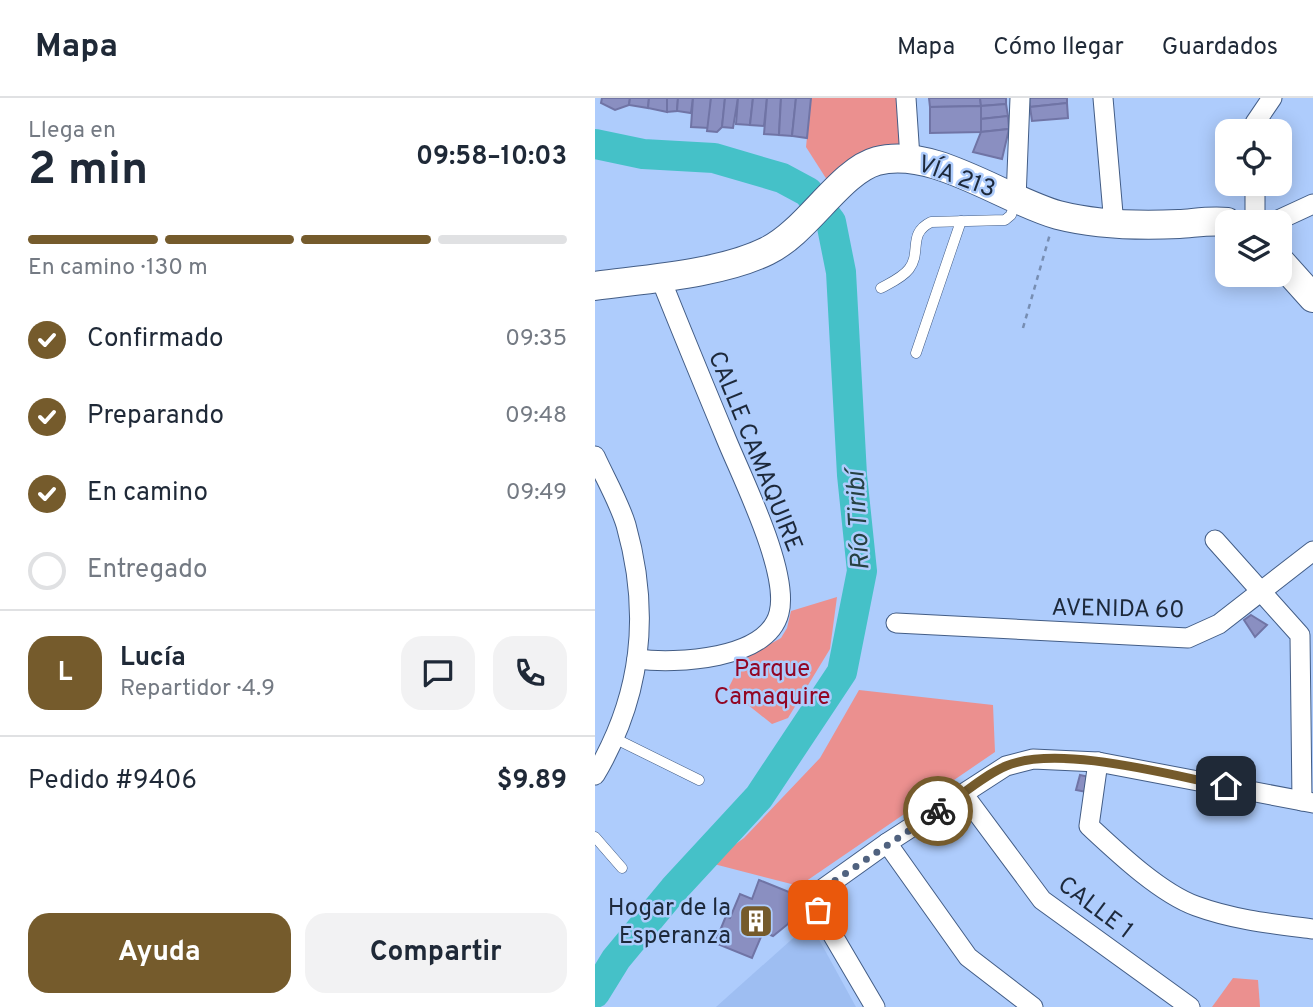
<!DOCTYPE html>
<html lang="es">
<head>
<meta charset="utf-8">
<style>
	body { margin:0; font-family:Overpass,sans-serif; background:#f2f2f3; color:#1f2937; height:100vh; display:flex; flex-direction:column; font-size:26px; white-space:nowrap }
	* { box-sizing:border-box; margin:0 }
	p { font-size:23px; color:#747a83 }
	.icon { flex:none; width:38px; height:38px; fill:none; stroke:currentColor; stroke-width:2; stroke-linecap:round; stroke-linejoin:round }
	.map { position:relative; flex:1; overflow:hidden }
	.panel { display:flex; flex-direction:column; background:#fff; width:595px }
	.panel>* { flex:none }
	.fabs { position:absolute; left:620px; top:21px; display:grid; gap:14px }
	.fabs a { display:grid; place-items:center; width:77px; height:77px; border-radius:14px; background:#fff; box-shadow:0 4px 18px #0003; font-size:35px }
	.pin { position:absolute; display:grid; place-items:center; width:60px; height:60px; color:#fff; margin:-30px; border-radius:14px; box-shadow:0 4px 10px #0006 }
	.courier { position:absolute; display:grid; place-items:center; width:70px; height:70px; margin:-35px; border:5px solid #755b2c; border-radius:50%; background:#fff; color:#222; box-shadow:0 2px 9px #0007 }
	.overview em { font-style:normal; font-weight:700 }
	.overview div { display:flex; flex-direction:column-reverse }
	.overview { display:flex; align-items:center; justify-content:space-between; height:119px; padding:0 28px }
	h1 { font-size:46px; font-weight:700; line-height:52px }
	.bar { display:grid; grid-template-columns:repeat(4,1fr); gap:10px 7px; align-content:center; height:84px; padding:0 28px }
	.bar i { height:9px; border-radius:5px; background:#e0e1e3 }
	.bar .active { background:#755b2c }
	.bar p { grid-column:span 4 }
	.line { display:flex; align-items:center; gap:18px; padding:0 28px; border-top:2px solid #e0e1e3 }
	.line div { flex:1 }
	.round { display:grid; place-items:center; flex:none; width:74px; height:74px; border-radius:21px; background:#f2f2f3 }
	ol { padding:0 28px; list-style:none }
	li { display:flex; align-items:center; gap:21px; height:77px }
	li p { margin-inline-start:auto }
	li .icon { padding:7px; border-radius:50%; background:#755b2c; color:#fff; stroke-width:4 }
	li:last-child { color:#747a83 }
	li i { width:38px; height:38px; border:4px solid #e0e1e3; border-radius:50% }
	.button { display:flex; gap:14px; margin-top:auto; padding:14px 28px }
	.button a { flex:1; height:80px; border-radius:21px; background:#755b2c; color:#fff; font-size:28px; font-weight:700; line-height:80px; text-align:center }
	.button a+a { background:#f2f2f3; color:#1f2937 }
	header { display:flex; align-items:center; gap:42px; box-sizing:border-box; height:98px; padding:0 35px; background:#fff; border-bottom:2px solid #e0e1e3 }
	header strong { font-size:33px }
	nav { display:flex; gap:38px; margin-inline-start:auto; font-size:24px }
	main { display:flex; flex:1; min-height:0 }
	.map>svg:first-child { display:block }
	.built { fill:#9ebef2 }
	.green { fill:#eb908f }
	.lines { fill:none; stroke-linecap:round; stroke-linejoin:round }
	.river { stroke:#45c1c8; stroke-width:30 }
	.building { fill:#8a8fc1; stroke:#7074a5; stroke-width:2 }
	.service-casing { stroke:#435d86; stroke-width:11 }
	.minor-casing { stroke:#435d86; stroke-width:21 }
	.secondary-casing { stroke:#435d86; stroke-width:30 }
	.path { stroke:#778eb3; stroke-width:2.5; stroke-dasharray:5 5; stroke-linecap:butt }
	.service { stroke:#fff; stroke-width:10 }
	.minor { stroke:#fff; stroke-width:19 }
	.secondary { stroke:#fff; stroke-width:28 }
	.done { stroke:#50627f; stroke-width:7; stroke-dasharray:0 12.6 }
	.route { stroke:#755b2c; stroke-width:9 }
	.labels { text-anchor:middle; stroke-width:5; stroke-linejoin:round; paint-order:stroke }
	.street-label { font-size:24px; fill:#1d293b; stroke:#aeccfc }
	.park-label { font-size:24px; fill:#920624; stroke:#aeccfc }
	.poi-label { font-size:24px; fill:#1d293b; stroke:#aeccfc; text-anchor:end }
	.water-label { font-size:26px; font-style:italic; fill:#264142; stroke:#aeccfc }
</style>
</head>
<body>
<header>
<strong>Mapa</strong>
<nav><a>Mapa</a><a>Cómo llegar</a><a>Guardados</a></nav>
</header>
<main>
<section class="panel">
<div class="overview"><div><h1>2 min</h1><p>Llega en</p></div><em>09:58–10:03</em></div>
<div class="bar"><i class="active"></i><i class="active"></i><i class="active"></i><i></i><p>En camino · 130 m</p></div>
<ol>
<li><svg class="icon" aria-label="check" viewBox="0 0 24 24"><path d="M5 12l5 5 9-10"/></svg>Confirmado<p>09:35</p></li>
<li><svg class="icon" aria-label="check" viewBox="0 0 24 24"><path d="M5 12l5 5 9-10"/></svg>Preparando<p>09:48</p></li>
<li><svg class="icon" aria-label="check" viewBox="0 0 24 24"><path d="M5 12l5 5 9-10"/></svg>En camino<p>09:49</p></li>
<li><i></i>Entregado</li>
</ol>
<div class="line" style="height:126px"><b class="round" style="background:#755b2c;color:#fff">L</b><div><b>Lucía</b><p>Repartidor · 4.9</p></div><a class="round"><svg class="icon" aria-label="chat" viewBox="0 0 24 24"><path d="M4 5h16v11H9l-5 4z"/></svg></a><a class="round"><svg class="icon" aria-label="phone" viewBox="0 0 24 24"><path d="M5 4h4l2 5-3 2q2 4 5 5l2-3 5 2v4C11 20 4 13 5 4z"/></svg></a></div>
<div class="line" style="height:91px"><div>Pedido #9406</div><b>$9.89</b></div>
<div class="button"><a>Ayuda</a><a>Compartir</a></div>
</section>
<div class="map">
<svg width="718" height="909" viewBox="0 0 718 909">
	<rect width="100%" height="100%" fill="#aeccfc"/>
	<path class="built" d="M215 825 261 909H121Z"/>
	<g class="green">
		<path d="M216 0H303L306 54 234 85 211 49Z"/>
		<path d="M242 499 235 551 193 620 177 626 133 591 148 561 186 540 192 530 196 513Z"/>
		<path d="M264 592 398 607 400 654 204 788 115 765 149 740 225 660Z"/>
		<path d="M638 880 663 882 665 909H617Z"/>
	</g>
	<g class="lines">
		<path class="river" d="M0 46 48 56 119 60 187 80 213 94 236 124 246 174 257 377 267 473 247 574 164 699 79 791 21 861 0 895"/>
	</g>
	<g class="building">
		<path d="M7 0H35L34 7 20 12 6 5Z"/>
		<path d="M35 0H54L53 10 34 7Z"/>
		<path d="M54 0H72V14L53 10Z"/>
		<path d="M72 0H83L82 13 72 14Z"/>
		<path d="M83 0H98L96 15 82 13Z"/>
		<path d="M98 0H116L114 30 96 29Z"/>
		<path d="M116 0H130L127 29 122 34 112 33Z"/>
		<path d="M130 0H143L138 30 127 29Z"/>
		<path d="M143 0H158L155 27 141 26Z"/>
		<path d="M158 0H172L169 28 155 27Z"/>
		<path d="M172 0H186L184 37 169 36Z"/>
		<path d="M186 0H201L197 38 184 37Z"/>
		<path d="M201 0H216L212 40 197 38Z"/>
		<path d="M334 0H385L386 8 335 9Z"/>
		<path d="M385 0H411V6L386 8Z"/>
		<path d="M434 0H472V5L435 9Z"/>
		<path d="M472 5 473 20 437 23 435 9Z"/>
		<path d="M411 6 413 18 386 21V8Z"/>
		<path d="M386 8V34L335 35V9Z"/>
		<path d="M413 18 414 31 386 34V21Z"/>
		<path d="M414 31 407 61 378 54 386 34Z"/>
		<path d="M656 517 672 527 660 539 649 522Z"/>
		<path d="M485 677 499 680 497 695 481 692Z"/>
		<path d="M164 782 204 798 193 826 178 838 168 834 157 860 120 845 131 818 135 820 145 796 157 801Z"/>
	</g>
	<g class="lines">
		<g class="service-casing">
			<g id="service">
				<path d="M286 190C295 185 307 180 314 171 327 154 312 136 336 124L410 122 416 117 421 102"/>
				<path d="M321 255 366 123"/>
				<path d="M21 641 104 682"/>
				<path d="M0 739 27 770"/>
			</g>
		</g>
		<g class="minor-casing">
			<g id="minor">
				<path d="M311 0 315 60"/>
				<path d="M508 0 519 127"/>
				<path d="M660 33V25L677 0"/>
				<path d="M660 86V124"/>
				<path d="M421 101 425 0"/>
				<path d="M679 124 718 106"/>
				<path d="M0 358C10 380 24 404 31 427 56 516 47 598 0 677"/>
				<path d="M620 442 705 537 707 703"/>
				<path d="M301 525 593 540 624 526 718 453"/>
				<path d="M42 561C81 566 172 562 184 515 195 474 146 378 130 338 108 285 86 232 65 179"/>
				<path d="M503 664 494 728C522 754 565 795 601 808 639 822 679 826 718 831"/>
				<path d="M369 697 447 802 595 909"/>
				<path d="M292 745 373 859 438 909"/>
				<path d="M280 909 223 812 222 799 229 790 292 745 411 668 438 661 503 664 718 705"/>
			</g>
		</g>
		<g class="secondary-casing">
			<g id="secondary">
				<path d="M684 162 718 200"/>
				<path d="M0 188C51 181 126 176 172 153 212 134 245 73 282 63 338 48 409 102 463 117 502 127 543 128 584 126 600 125 616 122 632 124"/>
			</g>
		</g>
		<path class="path" d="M428 230 455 136"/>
		<use href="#service" class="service"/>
		<use href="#minor" class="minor"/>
		<use href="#secondary" class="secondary"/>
	</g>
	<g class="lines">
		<path class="done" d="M223 812 222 799 229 790 343 713"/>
		<path class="route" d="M343 713C365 699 387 678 411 668 463 646 575 677 631 688"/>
	</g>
	<defs>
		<g id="building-square" transform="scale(1.75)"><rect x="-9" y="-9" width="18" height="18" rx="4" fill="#755b2c" stroke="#aeccfc"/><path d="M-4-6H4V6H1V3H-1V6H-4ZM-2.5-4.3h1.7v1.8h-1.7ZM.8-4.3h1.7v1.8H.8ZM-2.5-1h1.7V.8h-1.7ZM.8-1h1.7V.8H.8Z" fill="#fff"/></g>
	</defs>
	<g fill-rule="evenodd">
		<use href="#building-square" x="161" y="823"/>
	</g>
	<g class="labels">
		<g class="street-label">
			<text transform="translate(362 78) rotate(20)" y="8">VÍA 213</text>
			<text transform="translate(161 353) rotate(68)" y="8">CALLE CAMAQUIRE</text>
			<text transform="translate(523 510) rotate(1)" y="8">AVENIDA 60</text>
			<text transform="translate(501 809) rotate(37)" y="8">CALLE 1</text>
		</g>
		<g class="park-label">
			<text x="177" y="578">Parque<tspan x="177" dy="28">Camaquire</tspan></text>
		</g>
		<g class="poi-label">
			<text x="136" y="817">Hogar de la<tspan x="136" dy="28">Esperanza</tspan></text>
		</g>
		<g class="water-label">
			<text transform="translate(262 423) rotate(-93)" y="9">Río Tiribí</text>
		</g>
	</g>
</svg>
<div class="fabs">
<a><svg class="icon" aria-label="locate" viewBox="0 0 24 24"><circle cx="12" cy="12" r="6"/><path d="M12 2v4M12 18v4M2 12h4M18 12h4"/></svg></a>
<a><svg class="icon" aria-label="layers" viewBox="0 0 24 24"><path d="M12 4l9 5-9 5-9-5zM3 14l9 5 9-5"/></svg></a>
</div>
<div class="pin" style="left:223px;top:812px;background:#ea580c"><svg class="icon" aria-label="bag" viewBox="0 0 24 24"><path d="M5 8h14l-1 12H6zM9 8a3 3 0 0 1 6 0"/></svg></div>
<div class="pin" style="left:631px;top:688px;background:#1f2937"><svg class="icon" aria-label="home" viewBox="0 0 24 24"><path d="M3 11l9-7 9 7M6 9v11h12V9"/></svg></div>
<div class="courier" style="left:343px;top:713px"><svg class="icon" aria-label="bike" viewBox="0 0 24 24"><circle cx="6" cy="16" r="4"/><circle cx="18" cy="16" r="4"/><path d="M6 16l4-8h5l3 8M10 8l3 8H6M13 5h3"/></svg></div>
</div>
</main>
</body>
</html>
